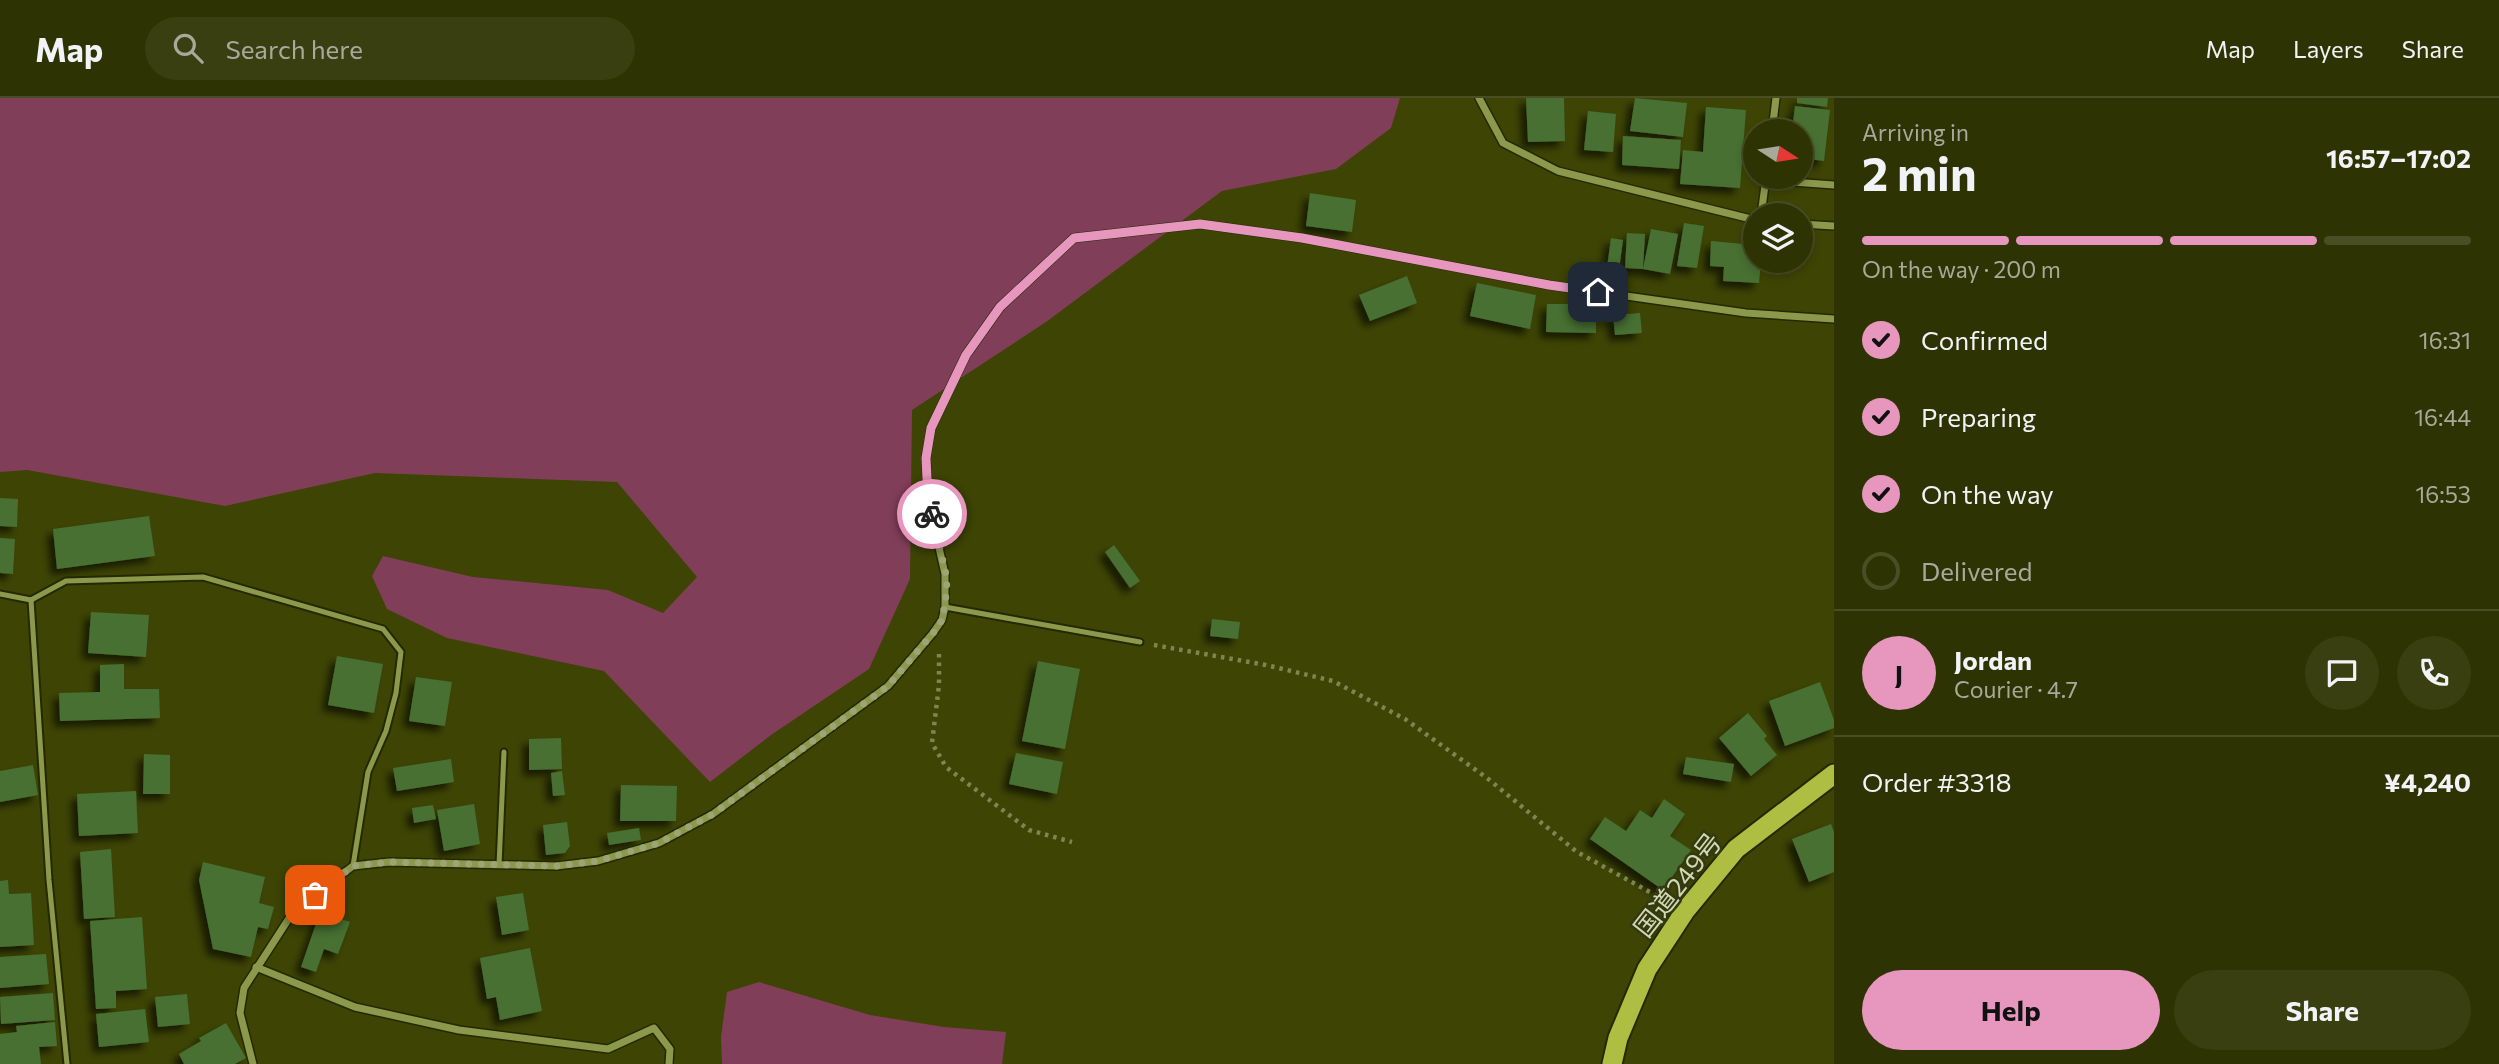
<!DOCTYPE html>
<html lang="en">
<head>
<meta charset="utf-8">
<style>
	body { margin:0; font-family:Commissioner,"Noto Sans JP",sans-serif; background:#3a3f12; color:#f1f3f6; height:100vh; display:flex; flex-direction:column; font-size:26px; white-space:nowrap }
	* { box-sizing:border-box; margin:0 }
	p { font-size:23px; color:#a7aa9a }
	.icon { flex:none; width:38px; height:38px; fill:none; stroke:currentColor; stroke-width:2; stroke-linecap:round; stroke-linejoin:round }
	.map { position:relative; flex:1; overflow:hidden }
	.sheet { display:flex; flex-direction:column; background:#2e3303; width:665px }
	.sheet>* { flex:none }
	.needle { width:46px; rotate:102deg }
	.fabs { position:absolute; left:1743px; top:21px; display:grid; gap:14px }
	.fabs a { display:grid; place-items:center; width:70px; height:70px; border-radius:50%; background:#2e3303; box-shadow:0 4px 10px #0003,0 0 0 2px #494e25; font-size:35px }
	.pin { position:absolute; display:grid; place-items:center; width:60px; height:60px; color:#fff; margin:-30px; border-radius:14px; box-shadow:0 4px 10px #0006 }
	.courier { position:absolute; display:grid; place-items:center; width:70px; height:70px; margin:-35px; border:5px solid #e797bd; border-radius:50%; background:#fff; color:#222; box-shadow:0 2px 9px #0007 }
	.summary em { font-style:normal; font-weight:700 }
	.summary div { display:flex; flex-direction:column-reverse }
	.summary { display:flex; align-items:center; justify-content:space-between; height:119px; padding:0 28px }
	h1 { font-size:46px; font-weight:700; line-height:52px }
	.bar { display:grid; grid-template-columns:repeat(4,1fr); gap:10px 7px; align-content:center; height:84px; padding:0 28px }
	.bar i { height:9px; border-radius:5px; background:#494e25 }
	.bar .active { background:#e797bd }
	.bar p { grid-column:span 4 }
	.line { display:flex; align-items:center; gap:18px; padding:0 28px; border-top:2px solid #494e25 }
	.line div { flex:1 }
	.round { display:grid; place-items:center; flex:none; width:74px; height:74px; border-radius:37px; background:#3a3f12 }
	ol { padding:0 28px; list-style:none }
	li { display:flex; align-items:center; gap:21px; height:77px }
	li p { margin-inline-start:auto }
	li .icon { padding:7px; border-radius:50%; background:#e797bd; color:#111; stroke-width:4 }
	li:last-child { color:#a7aa9a }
	li i { width:38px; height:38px; border:4px solid #494e25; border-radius:50% }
	.action { display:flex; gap:14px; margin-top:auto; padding:14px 28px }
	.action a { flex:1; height:80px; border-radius:42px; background:#e797bd; color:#111; font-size:28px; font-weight:700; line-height:80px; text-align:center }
	.action a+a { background:#3a3f12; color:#f1f3f6 }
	header { display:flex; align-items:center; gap:42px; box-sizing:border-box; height:98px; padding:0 35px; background:#2e3303; border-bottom:2px solid #494e25 }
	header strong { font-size:33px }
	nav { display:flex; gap:38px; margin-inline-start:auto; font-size:24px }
	.search { width:490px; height:63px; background:#3a3f12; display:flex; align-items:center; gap:18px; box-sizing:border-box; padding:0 24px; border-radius:38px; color:#a7aa9a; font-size:26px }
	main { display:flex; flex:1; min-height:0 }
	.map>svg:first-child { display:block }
	.green { fill:#813e58 }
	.building { fill:#467032; filter:url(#shadow) }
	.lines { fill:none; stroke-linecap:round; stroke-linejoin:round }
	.service-casing { stroke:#242a00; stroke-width:9 }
	.minor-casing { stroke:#242a00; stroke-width:10 }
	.trunk-casing { stroke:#242a00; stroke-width:23 }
	.path { stroke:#7e8551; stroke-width:4.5; stroke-dasharray:3.5 5; stroke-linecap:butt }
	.service { stroke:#8c994c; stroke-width:5 }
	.minor { stroke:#8c994c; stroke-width:7 }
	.trunk { stroke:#aebe43; stroke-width:19 }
	.done { stroke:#9da475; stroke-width:7; stroke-dasharray:0 12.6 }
	.route { stroke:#e797bd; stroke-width:9 }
	.labels { text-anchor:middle; stroke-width:5; stroke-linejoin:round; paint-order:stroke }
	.street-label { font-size:26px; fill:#d1d8b2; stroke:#333910 }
</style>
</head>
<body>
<header>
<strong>Map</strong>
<div class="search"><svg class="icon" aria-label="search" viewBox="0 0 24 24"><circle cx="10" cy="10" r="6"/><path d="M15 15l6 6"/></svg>Search here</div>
<nav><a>Map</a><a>Layers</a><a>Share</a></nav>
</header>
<main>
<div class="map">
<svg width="1834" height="966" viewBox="0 0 1834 966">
	<defs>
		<filter id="shadow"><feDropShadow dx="-6" dy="6" stdDeviation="3.5" flood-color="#0009"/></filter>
	</defs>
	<rect width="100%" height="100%" fill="#3d4404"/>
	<g class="green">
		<path d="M0 0H1400L1391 30 1336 71 1222 93 1046 224 912 312 910 481 869 571 771 637 710 684 604 573 447 540 387 511 372 478 383 458 473 479 608 492 663 515 697 479 617 384 375 375 225 408 27 372 0 374Z"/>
		<path d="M759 884 870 917 944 929 1006 934 1002 966H722L721 939 727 894Z"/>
	</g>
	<g class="building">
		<path d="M1526 0H1564L1565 43 1528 44Z"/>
		<path d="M1635 0 1687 5 1683 39 1630 33Z"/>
		<path d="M1797 0H1828L1827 9 1797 5Z"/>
		<path d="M1795 8 1830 12 1824 63 1801 60V33H1792Z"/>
		<path d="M1706 9 1746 12 1740 90 1680 86 1683 52 1703 54Z"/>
		<path d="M1588 13 1616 16 1613 54 1584 52Z"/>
		<path d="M1623 38 1681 42 1679 71 1622 67Z"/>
		<path d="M1310 95 1356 102 1352 134 1306 128Z"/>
		<path d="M1684 125 1704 128 1697 170 1677 168Z"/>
		<path d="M1651 131 1678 136 1670 176 1643 171Z"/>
		<path d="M1627 135 1645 136 1643 171 1625 170Z"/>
		<path d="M1611 140 1623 142 1617 186 1605 184Z"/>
		<path d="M1711 143 1755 147V163H1761L1759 185 1723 183 1724 169 1710 168Z"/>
		<path d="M1407 178 1417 205 1370 223 1359 197Z"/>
		<path d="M1477 185 1536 197 1530 231 1470 218Z"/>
		<path d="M1547 206H1596V235L1546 234Z"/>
		<path d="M1640 215 1642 235 1615 237 1613 217Z"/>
		<path d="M0 400 18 401 17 429 0 428Z"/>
		<path d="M149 418 155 458 57 471 53 431Z"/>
		<path d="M0 440 15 441 13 476 0 475Z"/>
		<path d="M1114 447 1140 483 1130 490 1105 454Z"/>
		<path d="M91 514 149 517 146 559 88 555Z"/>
		<path d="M1212 521 1240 524 1238 541 1210 538Z"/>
		<path d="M337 558 383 566 374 615 328 607Z"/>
		<path d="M1038 563 1080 571 1065 651 1022 643Z"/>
		<path d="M124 566V591H159L160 620 60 623 59 595 100 594V567Z"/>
		<path d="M416 579 452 584 445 628 409 623Z"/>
		<path d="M1820 584 1834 622V630L1785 648 1769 603Z"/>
		<path d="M1748 615 1767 638 1764 641 1777 657 1751 678 1719 640Z"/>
		<path d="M561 640 562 671 529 672V641Z"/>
		<path d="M1016 655 1063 664 1057 696 1009 686Z"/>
		<path d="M144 656 170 657V696H143Z"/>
		<path d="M1686 659 1734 666 1731 684 1683 676Z"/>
		<path d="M451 661 454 684 397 693 393 670Z"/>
		<path d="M33 667 38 697 0 704V673Z"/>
		<path d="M562 673 565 697 553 698 551 675Z"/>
		<path d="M621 687 677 688 676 723H620Z"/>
		<path d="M136 693 138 735 79 738 77 696Z"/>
		<path d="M1664 701 1685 716 1670 738 1691 752 1663 792 1590 741 1605 719 1626 733 1640 712 1652 720Z"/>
		<path d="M474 706 480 746 444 753 437 712Z"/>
		<path d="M433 707 436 721 414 725 412 710Z"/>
		<path d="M567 724 570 748 565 755 546 757 543 727Z"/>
		<path d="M1831 726 1834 734V774L1809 784 1792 741Z"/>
		<path d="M639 730 641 742 609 747 607 735Z"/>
		<path d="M111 751 115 819 84 821 80 754Z"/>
		<path d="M203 764 265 779 259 805 274 809 268 831 258 829 251 859 213 851 199 782Z"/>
		<path d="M8 782 9 796 31 795 34 847 0 849V783Z"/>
		<path d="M523 795 529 832 502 837 496 799Z"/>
		<path d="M320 814 350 824 338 856 324 851 316 874 301 869Z"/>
		<path d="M142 819 147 891 116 893V910L96 911 90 823Z"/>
		<path d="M530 850 542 913 500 922 496 899 487 901 480 860Z"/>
		<path d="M46 856 49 886 0 890V859Z"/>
		<path d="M53 895 55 922 1 926 0 899Z"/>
		<path d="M187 896 190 926 158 929 155 899Z"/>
		<path d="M145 911 149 944 99 949 96 916Z"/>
		<path d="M55 924 57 948 39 949 41 966H0V936L17 934 16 928Z"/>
		<path d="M226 925 246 960 235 966H184L179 956 201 943 199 940Z"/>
	</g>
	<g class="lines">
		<g class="service-casing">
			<g id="service">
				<path d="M0 496 31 502 66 483 203 479 383 531 401 554 396 595 386 633 368 674 353 768"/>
				<path d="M31 502 49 782 67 966"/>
				<path d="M945 509 1140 544"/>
				<path d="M499 767 504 654"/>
			</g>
		</g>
		<g class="minor-casing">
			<g id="minor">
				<path d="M1479 0 1503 45 1558 73 1755 122"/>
				<path d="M1772 33 1776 0"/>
				<path d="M1765 82 1834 87"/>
				<path d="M1761 117 1766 80"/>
				<path d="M1801 126 1834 128"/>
				<path d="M256 869 355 909 459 932 608 951 654 930 670 951 669 966"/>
				<path d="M253 966 240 915 244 890 295 811 353 768 389 764 556 768 598 763 659 745 713 716 888 588 933 535 942 522 945 509V476L928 401 926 360 931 330 966 257 1000 209 1074 140 1200 126 1302 140 1549 187 1746 215 1834 221"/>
			</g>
		</g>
		<g class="trunk-casing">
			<path id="trunk" d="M1612 966 1618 940 1647 871 1685 813 1736 751 1834 676"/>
		</g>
		<g class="path">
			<path d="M1154 547 1266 567 1333 583 1405 621 1487 680 1577 754 1666 803"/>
			<path d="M939 556V587L932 645 946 669 1029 732 1072 744"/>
		</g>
		<use href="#service" class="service"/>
		<use href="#minor" class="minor"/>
		<use href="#trunk" class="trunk"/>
	</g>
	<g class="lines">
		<path class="done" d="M315 797 353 768 389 764 556 768 598 763 659 745 713 716 888 588 933 535 942 522 947 492 946 476 932 416"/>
		<path class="route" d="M932 416 928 401 926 360 931 330 966 257 1000 209 1074 140 1200 126 1302 140 1549 187 1598 194"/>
	</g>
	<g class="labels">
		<g class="street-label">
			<text transform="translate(1678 787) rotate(-52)" y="9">国道249号</text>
		</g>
	</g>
</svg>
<div class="fabs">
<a><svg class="needle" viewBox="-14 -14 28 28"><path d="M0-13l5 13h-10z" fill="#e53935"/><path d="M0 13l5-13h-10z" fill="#a7aa9a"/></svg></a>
<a><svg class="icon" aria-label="layers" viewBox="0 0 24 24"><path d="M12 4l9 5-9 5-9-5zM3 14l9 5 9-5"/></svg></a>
</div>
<div class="pin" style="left:315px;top:797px;background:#ea580c"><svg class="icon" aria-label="bag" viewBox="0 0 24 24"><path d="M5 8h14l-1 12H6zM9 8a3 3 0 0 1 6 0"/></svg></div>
<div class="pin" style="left:1598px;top:194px;background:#1f2937"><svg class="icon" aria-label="home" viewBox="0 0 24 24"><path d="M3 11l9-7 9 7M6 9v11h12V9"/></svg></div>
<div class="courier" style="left:932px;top:416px"><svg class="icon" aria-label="bike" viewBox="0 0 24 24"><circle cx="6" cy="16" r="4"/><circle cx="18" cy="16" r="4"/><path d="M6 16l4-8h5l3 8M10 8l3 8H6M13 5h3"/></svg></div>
</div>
<section class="sheet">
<div class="summary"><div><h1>2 min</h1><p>Arriving in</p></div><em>16:57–17:02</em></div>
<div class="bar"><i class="active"></i><i class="active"></i><i class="active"></i><i></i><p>On the way · 200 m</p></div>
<ol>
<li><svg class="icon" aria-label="check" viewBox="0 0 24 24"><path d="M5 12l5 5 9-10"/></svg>Confirmed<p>16:31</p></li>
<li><svg class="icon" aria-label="check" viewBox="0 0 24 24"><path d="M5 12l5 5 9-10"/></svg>Preparing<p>16:44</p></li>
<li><svg class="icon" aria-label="check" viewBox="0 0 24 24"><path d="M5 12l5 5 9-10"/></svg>On the way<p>16:53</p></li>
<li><i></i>Delivered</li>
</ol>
<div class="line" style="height:126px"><b class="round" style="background:#e797bd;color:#111">J</b><div><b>Jordan</b><p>Courier · 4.7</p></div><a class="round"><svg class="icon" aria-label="chat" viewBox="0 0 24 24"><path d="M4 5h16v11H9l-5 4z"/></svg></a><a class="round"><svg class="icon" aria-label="phone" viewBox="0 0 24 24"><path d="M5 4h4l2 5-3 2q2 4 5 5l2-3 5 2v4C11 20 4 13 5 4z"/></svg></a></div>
<div class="line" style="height:91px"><div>Order #3318</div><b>¥4,240</b></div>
<div class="action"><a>Help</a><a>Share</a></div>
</section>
</main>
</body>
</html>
